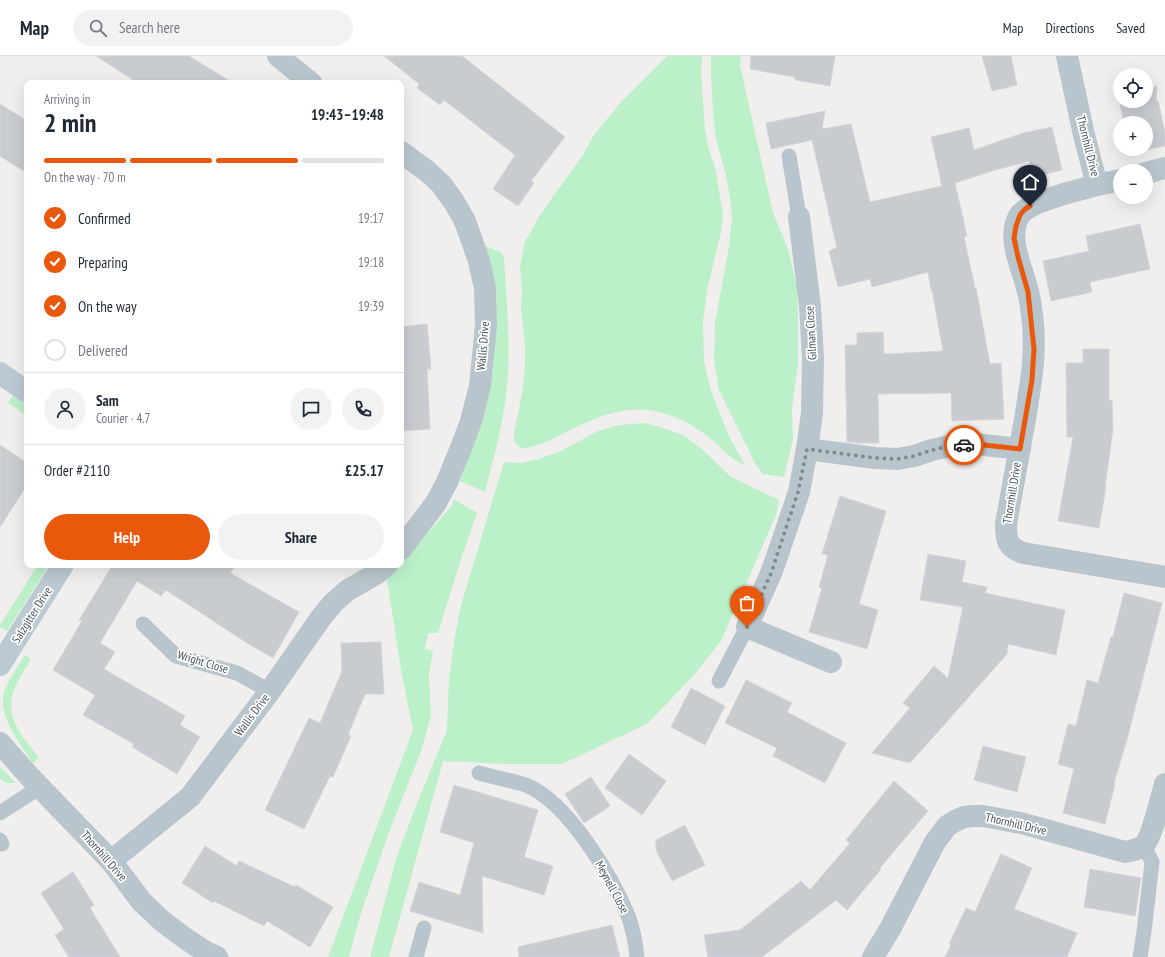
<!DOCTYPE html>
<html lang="en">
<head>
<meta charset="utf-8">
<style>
	body { margin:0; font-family:"PT Sans Narrow",sans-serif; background:#f2f2f3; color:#1f2937; height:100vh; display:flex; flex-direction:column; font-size:15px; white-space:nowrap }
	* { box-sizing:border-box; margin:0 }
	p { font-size:13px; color:#747a83 }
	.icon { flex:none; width:22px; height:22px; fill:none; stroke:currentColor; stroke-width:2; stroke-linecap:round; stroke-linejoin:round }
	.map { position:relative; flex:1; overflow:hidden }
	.side { position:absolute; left:24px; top:24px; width:380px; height:488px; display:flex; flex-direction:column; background:#fff; border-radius:8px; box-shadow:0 4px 16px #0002 }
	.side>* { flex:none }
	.tools { position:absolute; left:1113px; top:12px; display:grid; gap:8px }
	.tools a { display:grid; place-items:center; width:40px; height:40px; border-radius:50%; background:#fff; box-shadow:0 4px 16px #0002; font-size:20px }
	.pin { position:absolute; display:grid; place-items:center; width:34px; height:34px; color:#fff; margin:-41px -17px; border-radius:50% 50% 50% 0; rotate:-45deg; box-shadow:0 0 4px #0007 }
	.pin .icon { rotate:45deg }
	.courier { position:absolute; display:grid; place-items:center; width:40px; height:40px; margin:-20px; border:3px solid #ea580c; border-radius:50%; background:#fff; color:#222; box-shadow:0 1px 5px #0007 }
	.headline em { font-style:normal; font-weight:800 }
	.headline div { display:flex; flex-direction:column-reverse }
	.headline { display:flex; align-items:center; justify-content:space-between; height:68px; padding:0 20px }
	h1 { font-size:26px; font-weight:800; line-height:30px }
	.bar { display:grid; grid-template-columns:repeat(4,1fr); gap:6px 4px; align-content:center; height:48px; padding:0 20px }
	.bar i { height:5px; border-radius:3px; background:#e0e1e3 }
	.bar .active { background:#ea580c }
	.bar p { grid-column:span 4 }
	.line { display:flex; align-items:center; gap:10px; padding:0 20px; border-top:1px solid #e0e1e3 }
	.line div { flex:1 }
	.round { display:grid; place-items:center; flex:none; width:42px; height:42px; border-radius:21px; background:#f2f2f3 }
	ol { padding:0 20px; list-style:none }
	li { display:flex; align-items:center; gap:12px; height:44px }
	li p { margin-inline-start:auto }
	li .icon { padding:4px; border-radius:50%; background:#ea580c; color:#fff; stroke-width:4 }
	li:last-child { color:#747a83 }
	li i { width:22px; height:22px; border:2px solid #e0e1e3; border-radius:50% }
	.action { display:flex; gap:8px; margin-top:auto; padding:8px 20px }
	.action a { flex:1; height:46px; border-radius:24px; background:#ea580c; color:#fff; font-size:16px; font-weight:800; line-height:46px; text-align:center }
	.action a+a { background:#f2f2f3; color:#1f2937 }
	header { display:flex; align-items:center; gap:24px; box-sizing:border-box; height:56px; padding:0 20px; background:#fff; border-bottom:1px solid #e0e1e3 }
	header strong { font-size:19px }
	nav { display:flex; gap:22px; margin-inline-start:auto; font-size:14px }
	.search { width:280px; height:36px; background:#f2f2f3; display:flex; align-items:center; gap:10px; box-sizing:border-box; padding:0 14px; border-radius:22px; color:#747a83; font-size:15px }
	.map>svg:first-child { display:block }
	.green { fill:#bbf0c9 }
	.building { fill:#c8ccd1; stroke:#d2d5da }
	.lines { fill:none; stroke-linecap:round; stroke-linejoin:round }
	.lane { stroke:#b9c5cc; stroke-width:15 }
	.street { stroke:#b9c5cc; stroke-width:22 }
	.secondary { stroke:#bbc9d3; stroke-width:22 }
	.done { stroke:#828a8f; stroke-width:4; stroke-dasharray:0 7.2 }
	.route { stroke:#ea580c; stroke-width:5 }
	.labels { text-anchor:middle; stroke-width:3.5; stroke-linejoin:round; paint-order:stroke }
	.street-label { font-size:12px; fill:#46545c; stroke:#fff }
</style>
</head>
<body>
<header>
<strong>Map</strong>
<div class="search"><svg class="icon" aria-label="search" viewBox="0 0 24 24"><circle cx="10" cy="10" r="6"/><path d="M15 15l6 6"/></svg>Search here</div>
<nav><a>Map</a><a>Directions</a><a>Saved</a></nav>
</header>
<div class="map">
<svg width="1165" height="901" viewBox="0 0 1165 901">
	<rect width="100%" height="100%" fill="#f1eeee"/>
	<g class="green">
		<path d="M667 0H702L701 17 705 73 709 94 715 111 723 159 721 176 708 230 703 264 704 305 710 332 728 378 745 409C731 404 722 392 711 383 700 373 680 362 666 358 624 345 594 363 558 380 546 386 533 392 520 392L514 386V378L523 332 525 308V289L521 253 522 232 520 212 525 186 539 161 554 139 581 102 594 79 621 46Z"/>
		<path d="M711 0H741L740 9 773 157 788 193 797 231 798 262V307L792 353 793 383 784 421 763 418 756 409 719 334 714 304 715 267 729 191 732 163 730 142 726 119 716 83 713 57 711 19Z"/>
		<path d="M486 190 500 196 504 201C507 253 513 307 503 359 499 385 491 411 485 436L460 425 491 332 497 238 486 198Z"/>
		<path d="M13 339 27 349V360L8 347Z"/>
		<path d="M645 367 663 372 685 380 704 395 731 421 779 444 776 459 721 585 695 618 647 668 562 708H506L443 705 389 901H370L397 800 414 755 447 674 449 622 454 587 460 553 504 406 522 407 536 404 561 395 598 375 619 369Z"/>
		<path d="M454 443 477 457 461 503 438 577H428L425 593 433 595 429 618 431 660 421 695 389 776 360 860 349 901H328L413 674 401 614 387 523 399 509H401V507L451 451Z"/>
		<path d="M38 509H49L7 575 0 571V569Z"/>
		<path d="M25 599 31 603C27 611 21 619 17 627 1 659 21 678 39 702L33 707C21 689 0 663 3 640 7 625 17 612 25 599Z"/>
		<path d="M0 711 16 727H6L0 722Z"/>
	</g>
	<g class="building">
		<path d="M96 0H189L233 27H138Z"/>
		<path d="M384 0H462L565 81 531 125 534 127 518 150 493 133 515 99 444 44 440 49 417 32 419 28Z"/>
		<path d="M751 0H835L830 30 795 24V21L750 13Z"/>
		<path d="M982 0H1011L1017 29 992 35Z"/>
		<path d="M1157 30 1156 45H1158L1165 77V90L1131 97 1130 93H1146V67H1124L1119 43H1120V45H1146V34Z"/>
		<path d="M0 48 27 65V117L0 100Z"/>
		<path d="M825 55 822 73 851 68 870 146 942 130 931 81 969 72 974 94 1023 77 1052 71 1062 114 1033 121 1029 105 995 114 955 127 967 180 964 181 975 232H976L990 308 1001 307 1004 363 952 365 951 337 878 338 879 387H858L847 386 845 289H857V277L883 276 884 298 943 295 932 234H931L928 216 872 231 870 223 838 231 829 195 837 192 812 84 771 93 766 67Z"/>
		<path d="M1140 168 1150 213 1090 226 1092 236 1051 245 1043 205 1089 195 1086 180Z"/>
		<path d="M427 268 431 313H427L430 373 401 375V271Z"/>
		<path d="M1083 293H1109V344H1112L1113 373 1105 431H1106L1099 472 1058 465 1073 381H1067L1066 307H1083Z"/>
		<path d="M0 389 27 407V429L0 471Z"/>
		<path d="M840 440 886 455 859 548 878 554 867 593 809 576 822 532 819 531 828 499 822 498Z"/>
		<path d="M928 498 966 505 962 526 987 531 985 537 1065 554 1056 599 1008 588 1007 598 910 707 872 697 910 652 903 647 934 610 948 622 963 551 920 544Z"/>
		<path d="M111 509H236L230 517 299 556 273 602 247 587 166 534 161 540 137 525 100 587 115 596 104 613 185 660 180 669 200 681 177 718 132 691 134 688 83 659 95 639 53 614 82 565 79 564 112 510Z"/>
		<path d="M1124 537 1162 547 1128 680 1114 727 1115 728 1105 768 1063 757 1074 713 1058 708 1068 668 1076 670 1087 624 1098 627 1111 581H1113Z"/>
		<path d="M381 586 384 638H365L348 679 351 680 333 721 330 720 304 773 265 754 309 662 320 667 342 615 341 587Z"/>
		<path d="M746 624 792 647 787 656 846 687 825 727 773 700 777 692 725 667Z"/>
		<path d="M691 632 725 650 705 689 671 671Z"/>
		<path d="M983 690 1026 701 1017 736 974 724Z"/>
		<path d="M629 698 666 725 642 759 605 732Z"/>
		<path d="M591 721 610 750 584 767 565 738Z"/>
		<path d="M894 725 928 755 880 812 881 813 847 854 836 844 762 901H708L704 879 740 874 801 825 810 834 850 787 846 784Z"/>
		<path d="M454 729 538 754 524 801 553 810 544 839 482 820 483 877 410 855 419 826 460 839 474 787 440 776Z"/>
		<path d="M685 769 705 809 672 825 656 794V784Z"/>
		<path d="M205 790 237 810 239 805 295 831 296 829 333 851 310 891 267 865 264 870 214 845 213 847 182 827Z"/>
		<path d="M1001 798 1032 812 1014 853 1077 877 1067 901H945L951 889 949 888 966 852 975 856Z"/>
		<path d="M1090 813 1141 822 1135 860 1084 851Z"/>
		<path d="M73 816 94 849 90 852 120 901H69L55 879 64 873 41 837Z"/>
		<path d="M612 869 620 901H519L518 891Z"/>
	</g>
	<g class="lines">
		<g class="lane">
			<path d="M789 100 799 161"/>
			<path d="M143 568 176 600 237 617 270 635"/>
			<path d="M719 625 747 571"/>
			<path d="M479 717C490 720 501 723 512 725 516 727 522 727 526 729 568 746 613 822 629 862 633 875 636 888 637 901"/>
			<path d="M0 757 40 731"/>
			<path d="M0 784 2 788"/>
			<path d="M416 901 424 872"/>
			<path d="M1140 901 1144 876 1152 806 1144 790"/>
		</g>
		<g class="street">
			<path d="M278 0 311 27"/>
			<path d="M1067 0 1084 79 1097 129C1080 134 1028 145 1019 160 1006 184 1023 212 1028 236 1031 247 1032 258 1033 269 1036 302 1030 331 1025 363 1019 398 1012 433 1006 468 1006 484 1007 491 1023 497L1165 521"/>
			<path d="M401 96 427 115 441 128 454 146 465 165 479 205 485 232 486 269 480 330 471 365 461 392 447 426 436 447 401 493"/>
			<path d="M1146 117 1165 112"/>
			<path d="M1097 129 1120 124"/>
			<path d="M799 161 810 250 813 302 812 357 807 393 799 436 772 515 747 571 831 606"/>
			<path d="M807 393 875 402 898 403 914 400 932 394 954 389 975 388 1020 393"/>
			<path d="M0 687 30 721 111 805 142 846 162 865 186 883 206 896 217 901"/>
			<path d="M111 805 190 741 270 635 320 563 333 547 348 534 376 518 387 509"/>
			<path d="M873 901 890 873 935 786 947 770 955 765 964 761 973 760H983L1021 767 1125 796C1131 795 1137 794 1143 790 1152 783 1161 741 1165 728"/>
		</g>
		<g class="secondary">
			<path d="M0 317 27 336"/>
			<path d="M0 609 63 509"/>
		</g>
	</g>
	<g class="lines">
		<path class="done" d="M747 571 772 515 776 502 798 436 807 393 875 402 898 403 914 400 932 394 954 389H964"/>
		<path class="route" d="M964 389 975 388 1020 393 1032 324 1034 293 1028 236 1018 201 1014 182 1016 170 1020 159 1025 153 1030 150"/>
	</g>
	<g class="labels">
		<g class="street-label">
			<text transform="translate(1088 90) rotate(76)" y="4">Thornhill Drive</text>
			<text transform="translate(811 277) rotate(-93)" y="4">Gilman Close</text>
			<text transform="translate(483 290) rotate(-85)" y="4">Wallis Drive</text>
			<text transform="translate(1012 437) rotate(-81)" y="4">Thornhill Drive</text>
			<text transform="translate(32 559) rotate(-58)" y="4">Salzgitter Drive</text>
			<text transform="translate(203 606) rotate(17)" y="4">Wright Close</text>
			<text transform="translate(252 659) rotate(-53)" y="4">Wallis Drive</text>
			<text transform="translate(1016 768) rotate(13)" y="4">Thornhill Drive</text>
			<text transform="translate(104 800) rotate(49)" y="4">Thornhill Drive</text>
			<text transform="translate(612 831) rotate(62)" y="4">Meynell Close</text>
		</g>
	</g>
</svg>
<div class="tools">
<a><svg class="icon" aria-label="locate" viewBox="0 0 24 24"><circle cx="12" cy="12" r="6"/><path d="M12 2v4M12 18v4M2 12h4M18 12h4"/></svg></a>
<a>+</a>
<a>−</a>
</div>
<div class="pin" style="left:747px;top:571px;background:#ea580c"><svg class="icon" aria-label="bag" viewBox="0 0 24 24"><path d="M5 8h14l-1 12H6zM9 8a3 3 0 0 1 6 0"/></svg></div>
<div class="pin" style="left:1030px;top:150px;background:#1f2937"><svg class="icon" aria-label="home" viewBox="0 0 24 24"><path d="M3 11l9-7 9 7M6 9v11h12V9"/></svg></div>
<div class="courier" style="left:964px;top:389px"><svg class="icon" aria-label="car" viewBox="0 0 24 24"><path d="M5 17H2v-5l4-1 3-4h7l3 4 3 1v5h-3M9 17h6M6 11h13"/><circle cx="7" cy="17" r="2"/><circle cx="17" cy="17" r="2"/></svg></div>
<section class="side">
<div class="headline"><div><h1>2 min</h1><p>Arriving in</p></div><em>19:43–19:48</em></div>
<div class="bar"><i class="active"></i><i class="active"></i><i class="active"></i><i></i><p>On the way · 70 m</p></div>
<ol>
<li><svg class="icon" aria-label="check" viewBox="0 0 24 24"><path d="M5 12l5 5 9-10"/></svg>Confirmed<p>19:17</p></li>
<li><svg class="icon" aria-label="check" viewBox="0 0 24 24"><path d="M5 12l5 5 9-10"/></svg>Preparing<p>19:18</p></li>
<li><svg class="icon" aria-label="check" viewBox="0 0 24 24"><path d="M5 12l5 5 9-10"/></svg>On the way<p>19:39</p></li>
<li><i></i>Delivered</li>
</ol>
<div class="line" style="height:72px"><a class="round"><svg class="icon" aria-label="person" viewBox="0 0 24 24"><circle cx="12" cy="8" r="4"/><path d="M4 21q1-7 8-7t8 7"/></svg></a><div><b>Sam</b><p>Courier · 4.7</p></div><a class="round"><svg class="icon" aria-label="chat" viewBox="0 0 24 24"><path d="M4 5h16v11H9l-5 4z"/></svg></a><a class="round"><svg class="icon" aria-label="phone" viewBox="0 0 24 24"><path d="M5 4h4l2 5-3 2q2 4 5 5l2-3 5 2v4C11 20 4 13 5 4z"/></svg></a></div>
<div class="line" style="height:52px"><div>Order #2110</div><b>£25.17</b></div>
<div class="action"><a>Help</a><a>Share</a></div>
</section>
</div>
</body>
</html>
